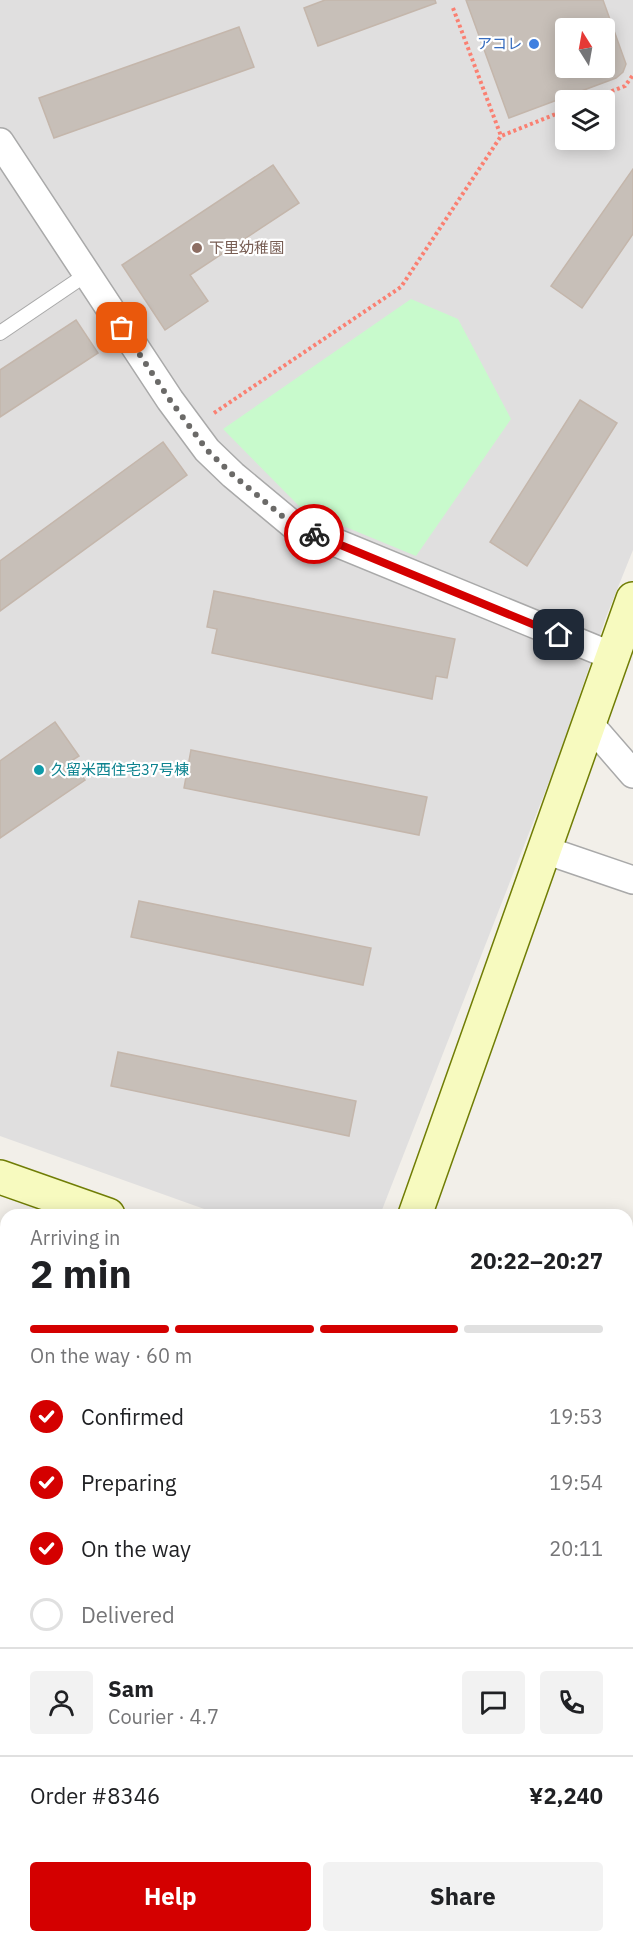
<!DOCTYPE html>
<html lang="en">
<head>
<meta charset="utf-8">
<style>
	body { margin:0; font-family:"IBM Plex Sans","Noto Sans JP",sans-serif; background:#f2f2f2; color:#202124; height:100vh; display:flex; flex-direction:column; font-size:22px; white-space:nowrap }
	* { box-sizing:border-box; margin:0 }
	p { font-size:20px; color:#757577 }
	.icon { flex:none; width:33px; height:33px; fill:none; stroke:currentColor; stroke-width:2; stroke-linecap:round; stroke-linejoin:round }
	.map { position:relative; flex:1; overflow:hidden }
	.panel { position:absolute; left:0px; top:1209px; width:633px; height:734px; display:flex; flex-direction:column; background:#fff; border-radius:18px 18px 0 0; box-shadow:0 3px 15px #0003 }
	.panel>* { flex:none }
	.needle { width:39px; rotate:349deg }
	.controls { position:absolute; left:555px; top:18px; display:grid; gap:12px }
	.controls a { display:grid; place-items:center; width:60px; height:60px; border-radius:6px; background:#fff; box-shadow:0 3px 15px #0003; font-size:30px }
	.pin { position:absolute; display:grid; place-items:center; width:51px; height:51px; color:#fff; margin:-26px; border-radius:12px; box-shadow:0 3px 9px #0006 }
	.courier { position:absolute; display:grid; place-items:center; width:60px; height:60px; margin:-30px; border:4px solid #d40000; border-radius:50%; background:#fff; color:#222; box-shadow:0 2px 8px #0007 }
	.overview em { font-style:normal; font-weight:700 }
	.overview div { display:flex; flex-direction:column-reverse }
	.overview { display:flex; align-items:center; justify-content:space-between; height:102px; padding:0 30px }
	h1 { font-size:39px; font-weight:700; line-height:45px }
	.bar { display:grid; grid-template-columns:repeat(4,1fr); gap:9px 6px; align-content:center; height:72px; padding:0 30px }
	.bar i { height:8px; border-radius:4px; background:#e0e0e0 }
	.bar .current { background:#d40000 }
	.bar p { grid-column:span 4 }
	.line { display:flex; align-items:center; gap:15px; padding:0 30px; border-top:2px solid #e0e0e0 }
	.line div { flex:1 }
	.round { display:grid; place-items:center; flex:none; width:63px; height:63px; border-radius:6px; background:#f2f2f2 }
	ol { padding:0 30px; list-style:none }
	li { display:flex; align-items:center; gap:18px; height:66px }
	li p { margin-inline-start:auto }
	li .icon { padding:6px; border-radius:50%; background:#d40000; color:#fff; stroke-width:4 }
	li:last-child { color:#757577 }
	li i { width:33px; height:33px; border:3px solid #e0e0e0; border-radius:50% }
	.action { display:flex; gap:12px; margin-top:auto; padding:12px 30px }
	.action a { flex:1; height:69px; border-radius:6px; background:#d40000; color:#fff; font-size:24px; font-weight:700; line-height:69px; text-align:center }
	.action a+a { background:#f2f2f2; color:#202124 }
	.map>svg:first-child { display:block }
	.residential { fill:#e0dfdf; fill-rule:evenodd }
	.park { fill:#c8facc }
	.building { fill:#c7bfb8; stroke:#c4b6ab; stroke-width:1.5; fill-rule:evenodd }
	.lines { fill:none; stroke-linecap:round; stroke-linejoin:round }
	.lane-casing { stroke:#a9a9a9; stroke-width:16 }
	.street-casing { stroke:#a9a9a9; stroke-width:30 }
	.secondary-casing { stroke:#707d05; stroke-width:36 }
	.path { stroke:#fa8072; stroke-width:4; stroke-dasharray:3 3; stroke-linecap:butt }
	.lane { stroke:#fff; stroke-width:14 }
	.street { stroke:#fff; stroke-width:27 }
	.secondary { stroke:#f7fabf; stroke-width:33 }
	.done { stroke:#6b6a68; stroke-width:6; stroke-dasharray:0 10.8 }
	.route { stroke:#d40000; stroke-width:8 }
	.shop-dot { fill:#3f7fe0; stroke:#fff; stroke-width:2 }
	.education-dot { fill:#8d6e63; stroke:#fff; stroke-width:2 }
	.culture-dot { fill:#0f9aa8; stroke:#fff; stroke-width:2 }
	.labels { text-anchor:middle; stroke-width:4.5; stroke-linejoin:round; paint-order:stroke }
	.shop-label { font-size:15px; fill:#366cbe; stroke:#fff; text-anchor:end }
	.education-label { font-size:15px; fill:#785e54; stroke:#fff; text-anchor:start }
	.culture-label { font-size:15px; fill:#0d838f; stroke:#fff; text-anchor:start }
</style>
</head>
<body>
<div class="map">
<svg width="633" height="1942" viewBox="0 0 633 1942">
	<rect width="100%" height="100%" fill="#f2efe9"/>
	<path class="residential" d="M0 0H633V550L606 617 559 756 380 1215H221L0 1136ZM566 28H604V68H566ZM566 100H604V140H566Z"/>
	<path class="park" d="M411 299 458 319 511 419 416 556 302 509 223 429Z"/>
	<g class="building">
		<path d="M325 0H435L436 3 318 46 304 8Z"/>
		<path d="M466 0H603L626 64 623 72 616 78 509 118ZM566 28H604V68H566Z"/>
		<path d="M239 27 254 67 54 138 39 98Z"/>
		<path d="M273 165 299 203 190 275 208 301 165 330 122 265Z"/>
		<path d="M633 169V234L582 308 551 286Z"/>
		<path d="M76 320 98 353 0 417V370Z"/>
		<path d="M580 400 617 423 527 566 490 542Z"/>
		<path d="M163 442 187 475 0 611V561Z"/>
		<path d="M214 591 455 639 447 678 436 676 432 699 212 653 217 629 207 627Z"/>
		<path d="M55 722 79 756 71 761 85 780 0 838V761Z"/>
		<path d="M191 750 427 797 419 835 184 788Z"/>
		<path d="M139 901 371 948 363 985 131 937Z"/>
		<path d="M118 1052 356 1101 349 1136 111 1086Z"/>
	</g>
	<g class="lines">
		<g class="lane-casing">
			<g id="lane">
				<path d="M0 333 87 274"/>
				<path d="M0 1628 6 1632"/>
			</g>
		</g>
		<g class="street-casing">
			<g id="street">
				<path d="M0 142 170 400 207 450 233 475 293 525 612 656"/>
				<path d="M588 722 633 774"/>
				<path d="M545 850 633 880"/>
				<path d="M627 1338 633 1337"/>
				<path d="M0 1393 6 1398"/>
				<path d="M0 1503 6 1495"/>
				<path d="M0 1893 6 1895"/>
				<path d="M118 1936 132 1942"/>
			</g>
		</g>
		<g class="secondary-casing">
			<g id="secondary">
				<path d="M0 1177 108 1215"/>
				<path d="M415 1215 633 599"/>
				<path d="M627 1401 633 1403"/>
				<path d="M152 1942 154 1936"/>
			</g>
		</g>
		<g class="path">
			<path d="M453 8 501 136 566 110"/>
			<path d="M589 100 625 86 633 75"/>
			<path d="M214 413 401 287 501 136"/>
		</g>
		<use href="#lane" class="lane"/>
		<use href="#street" class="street"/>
		<use href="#secondary" class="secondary"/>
	</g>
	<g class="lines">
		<path class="done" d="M122 328 170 400 207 450 233 475 293 525 314 534"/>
		<path class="route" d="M314 534 559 635"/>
	</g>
	<circle class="shop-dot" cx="534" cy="44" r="6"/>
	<circle class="education-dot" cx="197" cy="248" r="6"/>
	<circle class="culture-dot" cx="39" cy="770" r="6"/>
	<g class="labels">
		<g class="shop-label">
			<text x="522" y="49">アコレ</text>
		</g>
		<g class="education-label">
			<text x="209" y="253">下里幼稚園</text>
		</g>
		<g class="culture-label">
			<text x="51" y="775">久留米西住宅37号棟</text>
		</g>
	</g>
</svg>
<div class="controls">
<a><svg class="needle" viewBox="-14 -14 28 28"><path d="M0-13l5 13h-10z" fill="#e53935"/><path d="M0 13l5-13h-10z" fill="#757577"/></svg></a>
<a><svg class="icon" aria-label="layers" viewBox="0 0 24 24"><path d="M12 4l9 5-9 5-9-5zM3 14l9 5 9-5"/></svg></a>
</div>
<div class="pin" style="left:122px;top:328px;background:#ea580c"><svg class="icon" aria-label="bag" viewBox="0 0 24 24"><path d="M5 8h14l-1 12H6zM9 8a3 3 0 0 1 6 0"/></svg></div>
<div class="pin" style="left:559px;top:635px;background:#1f2937"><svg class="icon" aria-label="home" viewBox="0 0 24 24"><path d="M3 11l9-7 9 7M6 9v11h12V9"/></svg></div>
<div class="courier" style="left:314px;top:534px"><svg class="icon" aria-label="bike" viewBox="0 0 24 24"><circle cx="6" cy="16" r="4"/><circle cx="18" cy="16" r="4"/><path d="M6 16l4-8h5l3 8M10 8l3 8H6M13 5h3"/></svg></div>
<section class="panel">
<div class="overview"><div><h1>2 min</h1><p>Arriving in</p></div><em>20:22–20:27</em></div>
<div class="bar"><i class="current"></i><i class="current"></i><i class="current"></i><i></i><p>On the way · 60 m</p></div>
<ol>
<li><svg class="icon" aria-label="check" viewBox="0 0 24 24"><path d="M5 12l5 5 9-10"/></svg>Confirmed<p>19:53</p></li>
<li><svg class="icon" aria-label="check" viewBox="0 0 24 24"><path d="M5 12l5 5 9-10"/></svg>Preparing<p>19:54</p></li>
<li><svg class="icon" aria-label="check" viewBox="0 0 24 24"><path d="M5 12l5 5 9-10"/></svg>On the way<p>20:11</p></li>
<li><i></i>Delivered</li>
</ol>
<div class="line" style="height:108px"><a class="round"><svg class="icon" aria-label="person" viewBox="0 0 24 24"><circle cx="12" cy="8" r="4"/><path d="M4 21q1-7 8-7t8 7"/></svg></a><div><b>Sam</b><p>Courier · 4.7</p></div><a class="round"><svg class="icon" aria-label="chat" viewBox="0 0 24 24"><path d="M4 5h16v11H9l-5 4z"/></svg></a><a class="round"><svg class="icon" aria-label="phone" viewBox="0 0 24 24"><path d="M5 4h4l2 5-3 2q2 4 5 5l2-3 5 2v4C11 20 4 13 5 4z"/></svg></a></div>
<div class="line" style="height:78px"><div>Order #8346</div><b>¥2,240</b></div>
<div class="action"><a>Help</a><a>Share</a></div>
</section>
</div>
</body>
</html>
